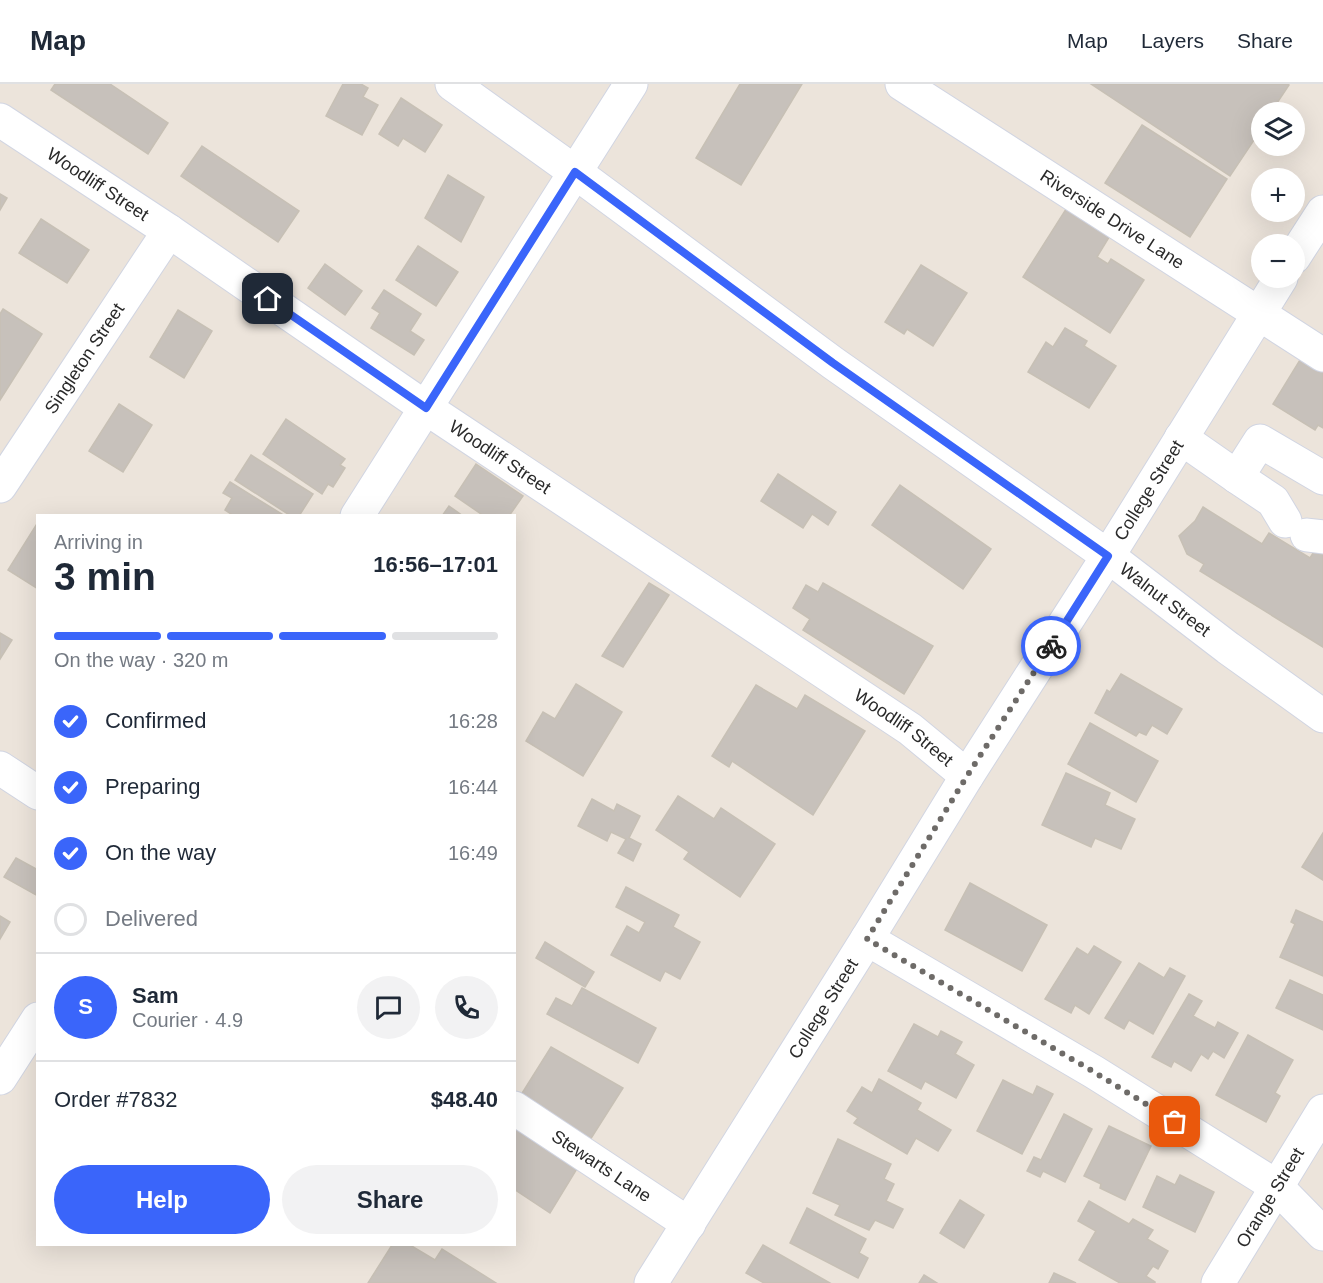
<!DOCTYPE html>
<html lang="en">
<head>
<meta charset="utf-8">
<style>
	body { margin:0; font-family:Helvetica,sans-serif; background:#f2f2f3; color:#1f2937; height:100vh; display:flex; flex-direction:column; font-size:22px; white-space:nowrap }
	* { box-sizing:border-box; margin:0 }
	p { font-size:20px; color:#747a83 }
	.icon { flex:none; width:33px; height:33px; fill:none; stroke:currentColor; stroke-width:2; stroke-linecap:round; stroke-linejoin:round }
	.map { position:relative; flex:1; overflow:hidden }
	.side { position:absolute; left:36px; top:430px; width:480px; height:732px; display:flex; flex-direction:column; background:#fff; border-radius:0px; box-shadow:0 6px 24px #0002 }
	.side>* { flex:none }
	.tools { position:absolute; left:1251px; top:18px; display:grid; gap:12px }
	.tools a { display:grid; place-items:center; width:54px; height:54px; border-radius:50%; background:#fff; box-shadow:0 6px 24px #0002; font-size:30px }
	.pin { position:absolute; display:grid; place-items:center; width:51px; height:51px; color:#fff; margin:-26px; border-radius:12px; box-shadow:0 3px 9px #0006 }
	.courier { position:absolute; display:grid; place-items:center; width:60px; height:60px; margin:-30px; border:4px solid #3a65fa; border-radius:50%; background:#fff; color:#222; box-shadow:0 2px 8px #0007 }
	.summary em { font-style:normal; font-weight:700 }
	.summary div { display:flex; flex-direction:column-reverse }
	.summary { display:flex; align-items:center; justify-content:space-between; height:102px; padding:0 18px }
	h1 { font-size:39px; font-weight:700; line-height:45px }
	.bar { display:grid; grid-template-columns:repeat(4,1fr); gap:9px 6px; align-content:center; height:72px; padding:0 18px }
	.bar i { height:8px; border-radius:4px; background:#e0e1e3 }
	.bar .on { background:#3a65fa }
	.bar p { grid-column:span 4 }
	.line { display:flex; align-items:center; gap:15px; padding:0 18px; border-top:2px solid #e0e1e3 }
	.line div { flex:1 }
	.round { display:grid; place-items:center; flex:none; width:63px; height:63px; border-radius:32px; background:#f2f2f3 }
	ol { padding:0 18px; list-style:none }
	li { display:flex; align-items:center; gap:18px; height:66px }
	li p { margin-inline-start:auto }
	li .icon { padding:6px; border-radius:50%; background:#3a65fa; color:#fff; stroke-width:4 }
	li:last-child { color:#747a83 }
	li i { width:33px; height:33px; border:3px solid #e0e1e3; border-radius:50% }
	.action { display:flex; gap:12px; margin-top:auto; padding:12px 18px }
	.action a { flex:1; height:69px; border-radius:36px; background:#3a65fa; color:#fff; font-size:24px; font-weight:700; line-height:69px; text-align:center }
	.action a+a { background:#f2f2f3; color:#1f2937 }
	header { display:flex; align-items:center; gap:36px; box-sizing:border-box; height:84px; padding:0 30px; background:#fff; border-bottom:2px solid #e0e1e3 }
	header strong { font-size:28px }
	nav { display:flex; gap:33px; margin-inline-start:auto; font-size:21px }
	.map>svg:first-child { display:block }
	.building { fill:#c7c1bb; stroke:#c7c0b5; stroke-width:1.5 }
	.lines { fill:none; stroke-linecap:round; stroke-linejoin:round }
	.minor-casing { stroke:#d1d5e2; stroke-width:35 }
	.minor { stroke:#fff; stroke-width:33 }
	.done { stroke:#6e6b68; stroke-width:6; stroke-dasharray:0 10.8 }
	.route { stroke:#3a65fa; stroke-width:8 }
	.labels { text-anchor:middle; stroke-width:6; stroke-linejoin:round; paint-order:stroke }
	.street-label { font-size:18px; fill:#2a2a2a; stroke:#fff }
</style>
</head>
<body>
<header>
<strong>Map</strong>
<nav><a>Map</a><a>Layers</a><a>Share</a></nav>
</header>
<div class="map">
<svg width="1323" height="1199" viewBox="0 0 1323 1199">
	<rect width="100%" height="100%" fill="#ece4db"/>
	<g class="building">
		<path d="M55 0H110L168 39 148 70 51 6Z"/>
		<path d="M343 0H361L368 4 363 13 378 21 362 51 326 32Z"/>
		<path d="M740 0H802L741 101 696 74Z"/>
		<path d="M1091 0H1287L1289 1 1271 28H1262V44L1230 92Z"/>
		<path d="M401 14 442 41 425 68 403 54 398 62 379 50Z"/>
		<path d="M1142 41 1227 95 1190 153 1105 99Z"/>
		<path d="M202 62 299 127 278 158 181 92Z"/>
		<path d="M448 91 484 113 461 158 425 134Z"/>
		<path d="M0 110 7 114 0 126Z"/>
		<path d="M1068 122 1111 150 1097 173 1108 180 1111 175 1144 196 1110 249 1023 193Z"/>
		<path d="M41 135 89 166 67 199 19 169Z"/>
		<path d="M418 162 458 188 436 222 396 196Z"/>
		<path d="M325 180 362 207 345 231 308 204Z"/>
		<path d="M921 181 967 209 933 262 907 245 904 250 885 238Z"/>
		<path d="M384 206 421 230 410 247 424 256 414 271 371 244 380 229 372 224Z"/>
		<path d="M3 225 42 250 0 316V230Z"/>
		<path d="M178 226 212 247 184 294 150 273Z"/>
		<path d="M1065 244 1087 257 1084 262 1116 282 1089 324 1028 288 1046 258 1053 263Z"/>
		<path d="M1303 271 1323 284V344L1318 341 1315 346 1273 320Z"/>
		<path d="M119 320 152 341 123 388 89 367Z"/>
		<path d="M286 335 345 375 340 381 345 384 333 403 328 400 322 410 263 370Z"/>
		<path d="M251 371 313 410 299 432H291L235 396Z"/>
		<path d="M476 380 523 412 509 432H484L455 412Z"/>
		<path d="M778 390 836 428 828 441 812 430 803 444 761 417Z"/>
		<path d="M230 398 285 432H234L225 426 232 414 223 409Z"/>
		<path d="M900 401 991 465 963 505 872 441Z"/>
		<path d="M449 422 463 432H442Z"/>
		<path d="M1203 423 1262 460 1269 449 1310 474 1315 466 1323 471V563L1200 487 1204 480 1187 470 1179 452 1195 437Z"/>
		<path d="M38 438V505L8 486Z"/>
		<path d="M649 499 669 511 623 583 602 572Z"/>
		<path d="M823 499 933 562 904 610 803 546 810 535 793 524 806 501 818 508Z"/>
		<path d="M0 549 12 556 0 575Z"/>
		<path d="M1121 590 1182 625 1167 650 1152 641 1146 651 1139 648 1136 652 1095 629 1107 606 1110 608Z"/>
		<path d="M576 600 622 628 583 692 526 657 543 628 555 635Z"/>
		<path d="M756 601 797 625 805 611 865 647 813 731 732 677 729 683 712 672Z"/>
		<path d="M1090 639 1158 677 1136 718 1068 680Z"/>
		<path d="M1066 689 1110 709 1105 721 1135 735 1121 765 1095 754 1091 763 1042 741Z"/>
		<path d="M678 712 714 735 721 724 775 760 740 813 684 775 689 768 656 746Z"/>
		<path d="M592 715 614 727 617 720 640 732 629 754 641 760 633 777 618 769 626 755 611 748 607 757 578 742Z"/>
		<path d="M1323 749V796L1302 783Z"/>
		<path d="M16 774 38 786V812L4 793Z"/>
		<path d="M970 799 1047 841 1022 887 945 846Z"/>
		<path d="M626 803 679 831 673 843 700 858 680 895 665 887 660 897 611 871 627 842 639 849 645 838 616 823Z"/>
		<path d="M1296 826 1323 838V892L1280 873 1295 840 1291 838Z"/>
		<path d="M0 832 10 838 0 855Z"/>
		<path d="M545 858 594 888 585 903 536 874Z"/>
		<path d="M1094 862 1121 878 1089 930 1075 921 1071 929 1045 915 1077 864 1088 871Z"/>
		<path d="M1139 879 1164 894 1170 884 1185 892 1153 950 1129 936 1124 945 1105 934Z"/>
		<path d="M1290 896 1323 911V946L1276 924Z"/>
		<path d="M582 904 656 944 638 979 547 930 556 914 572 922Z"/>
		<path d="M1189 910 1202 917 1193 932 1215 944 1218 938 1238 949 1224 974 1213 967 1208 975 1201 970 1191 987 1174 977 1171 983 1152 973Z"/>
		<path d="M914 940 938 953 941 947 962 958 955 970 974 981 956 1014 925 997 921 1005 888 987Z"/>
		<path d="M1248 951 1293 976 1275 1009 1280 1012 1266 1038 1216 1011Z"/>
		<path d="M551 963 623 1004 590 1056 519 1014Z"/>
		<path d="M879 995 921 1019 917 1026 951 1046 938 1067 916 1054 907 1070 854 1039 858 1034 847 1027 862 1003 872 1009Z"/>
		<path d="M1003 996 1033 1011 1037 1002 1053 1010 1022 1070 977 1047Z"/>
		<path d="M1064 1030 1092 1045 1065 1098 1043 1087 1040 1093 1027 1087 1034 1073 1041 1076Z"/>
		<path d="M1109 1042 1151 1062 1125 1116 1100 1104 1101 1100 1084 1092Z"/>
		<path d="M517 1045 578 1083 550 1129 514 1105V1048Z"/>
		<path d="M838 1055 891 1080 884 1095 894 1100 886 1117 903 1125 893 1144 875 1136 869 1146 835 1131 840 1121 813 1109Z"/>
		<path d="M1180 1091 1214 1108 1195 1148 1143 1123 1157 1092 1175 1101Z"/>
		<path d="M960 1116 984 1131 964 1164 940 1149Z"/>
		<path d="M1089 1117 1129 1140 1133 1135 1153 1146 1147 1155 1168 1167 1158 1185 1153 1182 1146 1192 1155 1198V1199H1120L1079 1176 1096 1147 1078 1137Z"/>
		<path d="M807 1124 866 1155 859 1169 868 1174 858 1194 790 1159Z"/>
		<path d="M392 1161H410L435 1176 442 1165 496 1199H368Z"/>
		<path d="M763 1161 830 1199H764L746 1189Z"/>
		<path d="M1054 1189 1076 1199H1049Z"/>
		<path d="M924 1191 937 1199H919Z"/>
	</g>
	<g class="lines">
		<g class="minor-casing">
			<g id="minor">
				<path id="s1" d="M452 0 575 88 833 279 1108 472 1228 564 1323 632"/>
				<path id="s2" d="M902 0 1323 271"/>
				<path id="s3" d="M0 36 169 147 426 324 910 645 967 692"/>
				<path d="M1294 173 1323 128"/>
				<path d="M1181 354 1237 393 1260 357 1323 394"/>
				<path d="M1237 393 1273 417 1285 437"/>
				<path id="s4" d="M0 402 169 147"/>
				<path d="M357 432 631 0"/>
				<path d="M1307 451 1323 453"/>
				<path d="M0 684 38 709"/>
				<path d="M867 855 1094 988 1276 1102 1323 1150"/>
				<path d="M0 994 38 935"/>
				<path id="s5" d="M514 1024 689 1140"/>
				<path id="s6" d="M651 1199 867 855 967 692 1108 472 1281 194"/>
				<path id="s7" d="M1218 1199 1323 1027"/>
			</g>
		</g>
		<use href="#minor" class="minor"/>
	</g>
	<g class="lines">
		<path class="done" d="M1051 562 967 692 867 855 1094 988 1175 1038"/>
		<path class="route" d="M268 215 426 324 575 88 833 279 1108 472 1051 562"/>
	</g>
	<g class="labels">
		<g class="street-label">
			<text dy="6" stroke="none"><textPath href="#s3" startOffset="117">Woodliff Street</textPath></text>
			<text dy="6" stroke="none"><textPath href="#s2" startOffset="250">Riverside Drive Lane</textPath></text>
			<text dy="6" stroke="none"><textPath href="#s4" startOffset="153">Singleton Street</textPath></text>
			<text dy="6" stroke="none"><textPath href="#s3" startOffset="603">Woodliff Street</textPath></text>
			<text dy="6" stroke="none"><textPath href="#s6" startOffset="936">College Street</textPath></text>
			<text dy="6" stroke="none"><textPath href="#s1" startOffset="880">Walnut Street</textPath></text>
			<text dy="6" stroke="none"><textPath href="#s3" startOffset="1089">Woodliff Street</textPath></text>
			<text dy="6" stroke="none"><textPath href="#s6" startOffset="324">College Street</textPath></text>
			<text dy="6" stroke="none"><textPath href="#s5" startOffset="105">Stewarts Lane</textPath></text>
			<text dy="6" stroke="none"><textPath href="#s7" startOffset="100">Orange Street</textPath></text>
		</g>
	</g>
</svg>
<div class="tools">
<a><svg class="icon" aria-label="layers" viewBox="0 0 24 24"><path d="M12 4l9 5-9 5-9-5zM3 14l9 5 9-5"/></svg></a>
<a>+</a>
<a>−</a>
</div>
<div class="pin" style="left:1175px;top:1038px;background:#ea580c"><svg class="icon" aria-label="bag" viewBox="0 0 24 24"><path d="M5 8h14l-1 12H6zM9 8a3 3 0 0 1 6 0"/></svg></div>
<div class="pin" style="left:268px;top:215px;background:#1f2937"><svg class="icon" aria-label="home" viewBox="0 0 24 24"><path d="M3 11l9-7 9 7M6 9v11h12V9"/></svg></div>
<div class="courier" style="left:1051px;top:562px"><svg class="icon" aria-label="bike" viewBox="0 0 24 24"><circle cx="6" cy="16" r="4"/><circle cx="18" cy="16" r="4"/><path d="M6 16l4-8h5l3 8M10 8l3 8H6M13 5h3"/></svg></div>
<section class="side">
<div class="summary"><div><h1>3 min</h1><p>Arriving in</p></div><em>16:56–17:01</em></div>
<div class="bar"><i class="on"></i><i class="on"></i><i class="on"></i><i></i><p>On the way · 320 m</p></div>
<ol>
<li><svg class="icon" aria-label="check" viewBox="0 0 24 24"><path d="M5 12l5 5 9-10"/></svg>Confirmed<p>16:28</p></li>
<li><svg class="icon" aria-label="check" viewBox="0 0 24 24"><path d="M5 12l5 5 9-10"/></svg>Preparing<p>16:44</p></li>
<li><svg class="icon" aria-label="check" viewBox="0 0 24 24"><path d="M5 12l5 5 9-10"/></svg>On the way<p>16:49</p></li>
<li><i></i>Delivered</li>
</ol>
<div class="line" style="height:108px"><b class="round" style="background:#3a65fa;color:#fff">S</b><div><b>Sam</b><p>Courier · 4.9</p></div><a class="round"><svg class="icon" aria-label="chat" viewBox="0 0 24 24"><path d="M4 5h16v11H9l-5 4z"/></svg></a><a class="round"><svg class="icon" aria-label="phone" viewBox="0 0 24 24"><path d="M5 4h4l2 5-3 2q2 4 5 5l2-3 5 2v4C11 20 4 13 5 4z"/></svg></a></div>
<div class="line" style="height:78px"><div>Order #7832</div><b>$48.40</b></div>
<div class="action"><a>Help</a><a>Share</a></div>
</section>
</div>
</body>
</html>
